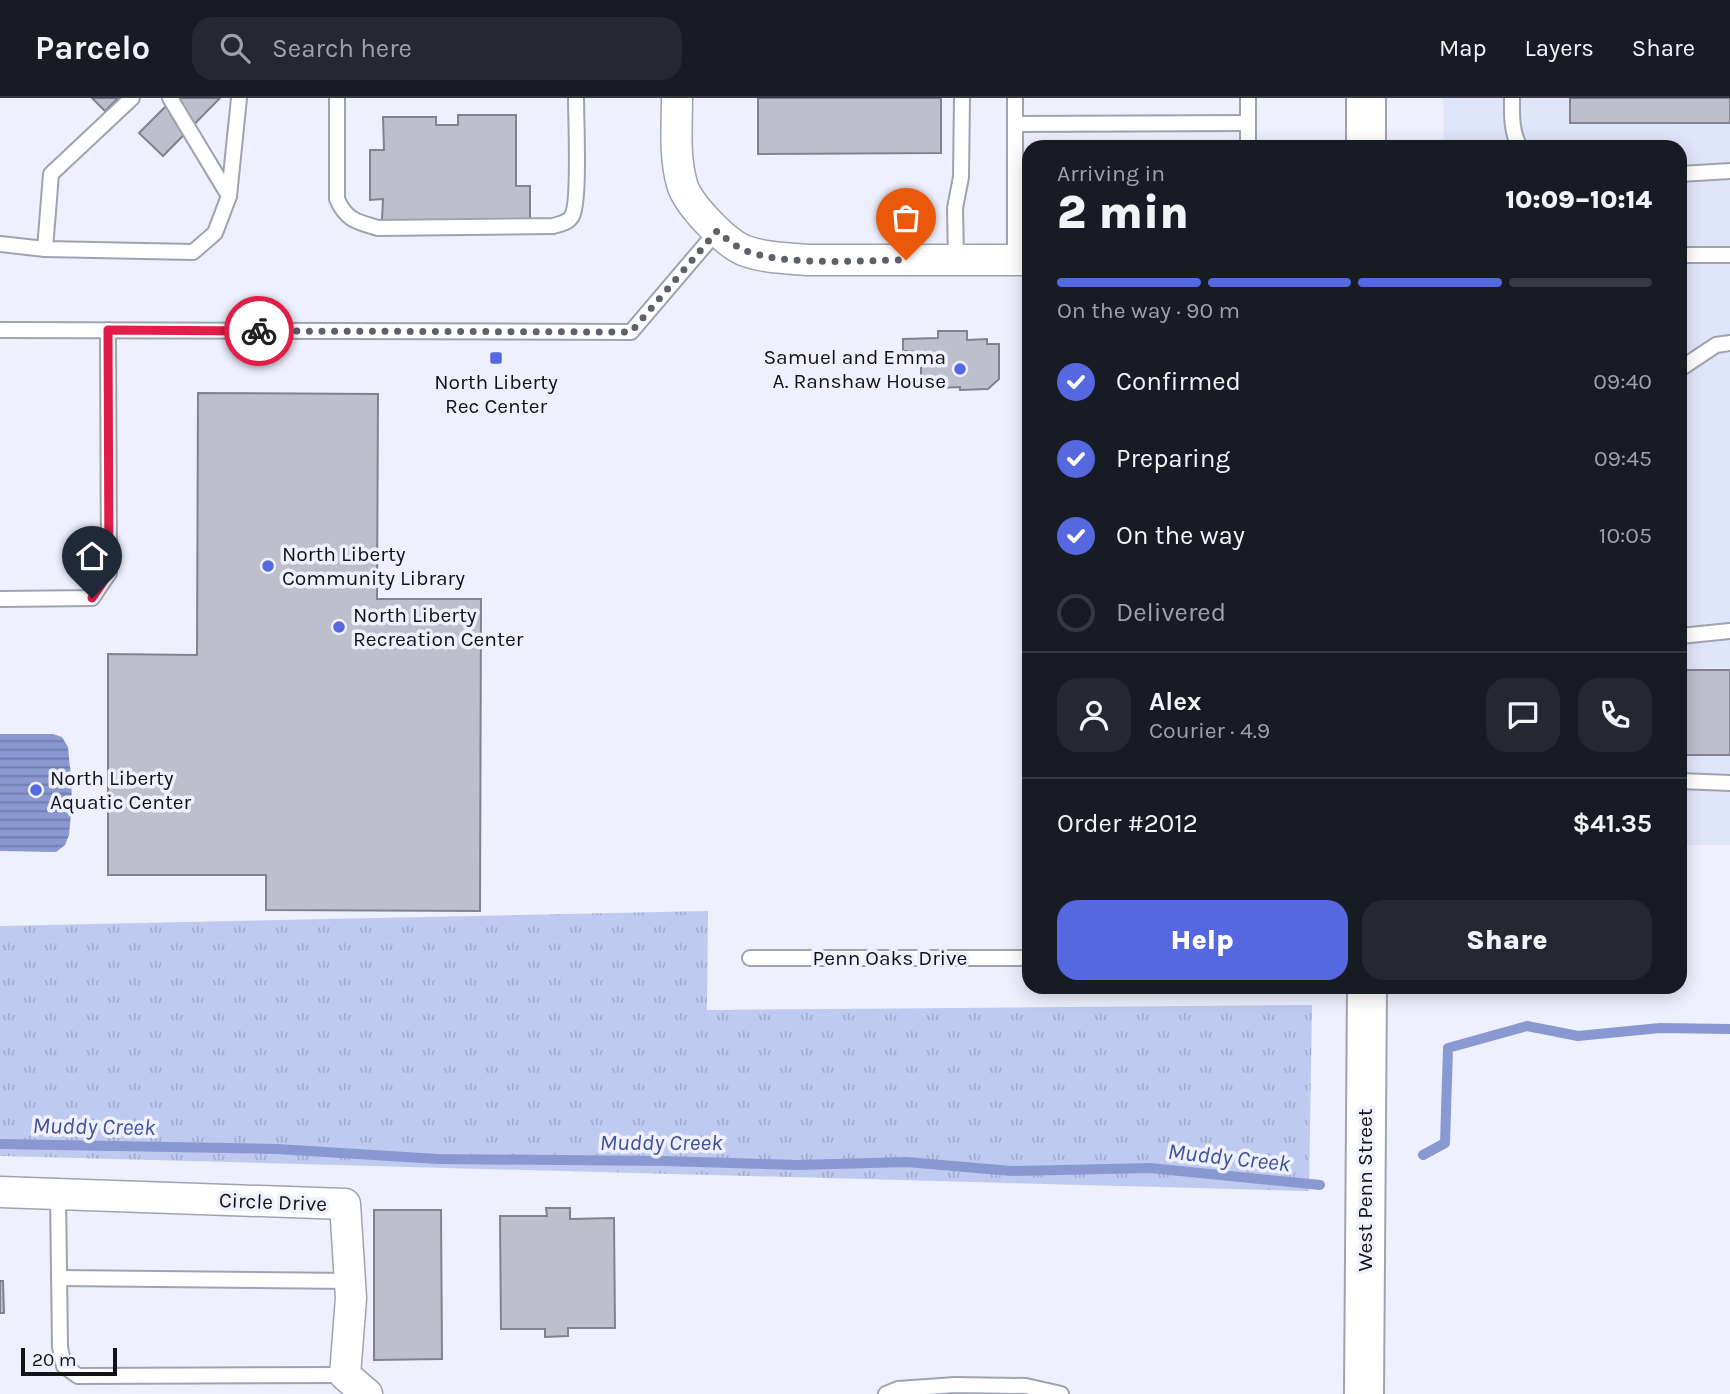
<!DOCTYPE html>
<html lang="en">
<head>
<meta charset="utf-8">
<style>
	body { margin:0; font-family:Karla,sans-serif; background:#242831; color:#f1f3f6; height:100vh; display:flex; flex-direction:column; font-size:26px; white-space:nowrap }
	* { box-sizing:border-box; margin:0 }
	p { font-size:23px; color:#9ea1a6 }
	.icon { flex:none; width:38px; height:38px; fill:none; stroke:currentColor; stroke-width:2; stroke-linecap:round; stroke-linejoin:round }
	.map { position:relative; flex:1; overflow:hidden }
	.panel { position:absolute; left:1022px; top:42px; width:665px; height:854px; display:flex; flex-direction:column; background:#171b24; border-radius:21px; box-shadow:0 4px 18px #0003 }
	.panel>* { flex:none }
	.scale { position:absolute; left:21px; bottom:18px; width:96px; box-sizing:border-box; padding-left:7px; border:4px solid #111316; border-top:0; font-size:19px; line-height:24px; white-space:nowrap; color:#111316; -webkit-text-stroke:5px #eef1fd; paint-order:stroke }
	.pin { position:absolute; display:grid; place-items:center; width:60px; height:60px; color:#fff; margin:-72px -30px; border-radius:50% 50% 50% 0; rotate:-45deg; box-shadow:0 0 7px #0007 }
	.pin .icon { rotate:45deg }
	.courier { position:absolute; display:grid; place-items:center; width:70px; height:70px; margin:-35px; border:5px solid #e11d48; border-radius:50%; background:#fff; color:#222; box-shadow:0 2px 9px #0007 }
	.headline em { font-style:normal; font-weight:800 }
	.headline div { display:flex; flex-direction:column-reverse }
	.headline { display:flex; align-items:center; justify-content:space-between; height:119px; padding:0 35px }
	h1 { font-size:46px; font-weight:800; line-height:52px }
	.bar { display:grid; grid-template-columns:repeat(4,1fr); gap:10px 7px; align-content:center; height:84px; padding:0 35px }
	.bar i { height:9px; border-radius:5px; background:#363941 }
	.bar .active { background:#5668df }
	.bar p { grid-column:span 4 }
	.line { display:flex; align-items:center; gap:18px; padding:0 35px; border-top:2px solid #363941 }
	.line div { flex:1 }
	.round { display:grid; place-items:center; flex:none; width:74px; height:74px; border-radius:21px; background:#242831 }
	ol { padding:0 35px; list-style:none }
	li { display:flex; align-items:center; gap:21px; height:77px }
	li p { margin-inline-start:auto }
	li .icon { padding:7px; border-radius:50%; background:#5668df; color:#fff; stroke-width:4 }
	li:last-child { color:#9ea1a6 }
	li i { width:38px; height:38px; border:4px solid #363941; border-radius:50% }
	.primary-button { display:flex; gap:14px; margin-top:auto; padding:14px 35px }
	.primary-button a { flex:1; height:80px; border-radius:21px; background:#5668df; color:#fff; font-size:28px; font-weight:800; line-height:80px; text-align:center }
	.primary-button a+a { background:#242831; color:#f1f3f6 }
	header { display:flex; align-items:center; gap:42px; box-sizing:border-box; height:98px; padding:0 35px; background:#171b24; border-bottom:2px solid #363941 }
	header strong { font-size:33px }
	nav { display:flex; gap:38px; margin-inline-start:auto; font-size:24px }
	.search { width:490px; height:63px; background:#242831; display:flex; align-items:center; gap:18px; box-sizing:border-box; padding:0 24px; border-radius:21px; color:#9ea1a6; font-size:26px }
	.map>svg:first-child { display:block }
	.built { fill:#e0e6f9 }
	.grass { fill:url(#grass-tufts) }
	.water { fill:url(#water-rules) }
	.lines { fill:none; stroke-linecap:round; stroke-linejoin:round }
	.stream { stroke:#8a98d1; stroke-width:10 }
	.building { fill:#bdc0cc; stroke:#80838e; stroke-width:2 }
	.service-casing { stroke:#9fa3ae; stroke-width:18 }
	.minor-casing { stroke:#9fa3ae; stroke-width:33 }
	.secondary-casing { stroke:#9fa3ae; stroke-width:42 }
	.service { stroke:#fff; stroke-width:14 }
	.minor { stroke:#fff; stroke-width:30 }
	.secondary { stroke:#fff; stroke-width:38 }
	.done { stroke:#5e6167; stroke-width:7; stroke-dasharray:0 12.6 }
	.route { stroke:#e11d48; stroke-width:9 }
	.poi-dot { fill:#5668df; stroke:#eef1fd; stroke-width:2.5 }
	.labels { text-anchor:middle; stroke-width:7; stroke-linejoin:round; paint-order:stroke }
	.poi-label { font-size:21px; fill:#111316; stroke:#eef1fd; text-anchor:start }
	.street-label { font-size:21px; fill:#111316; stroke:#eef1fd }
	.water-label { font-size:23px; font-style:italic; fill:#425097; stroke:#eef1fd }
</style>
</head>
<body>
<header>
<strong>Parcelo</strong>
<div class="search"><svg class="icon" aria-label="search" viewBox="0 0 24 24"><circle cx="10" cy="10" r="6"/><path d="M15 15l6 6"/></svg>Search here</div>
<nav><a>Map</a><a>Layers</a><a>Share</a></nav>
</header>
<div class="map">
<svg width="1730" height="1296" viewBox="0 0 1730 1296">
	<defs>
		<pattern id="grass-tufts" width="24" height="20" patternUnits="userSpaceOnUse" patternTransform="scale(1.75)"><rect width="24" height="20" fill="#bfcaf1"/><path d="M3 7l-1-3M5 7V3M7 7l1-3M15 17l-1-3M17 17v-4M19 17l1-3" fill="none" stroke="#a3adce"/></pattern>
		<pattern id="water-rules" width="6" height="5" patternUnits="userSpaceOnUse" patternTransform="scale(1.75)"><rect width="6" height="5" fill="#8a98d1"/><path d="M0 2.5h6" fill="none" stroke="#6f7ba9"/></pattern>
	</defs>
	<rect width="100%" height="100%" fill="#eef1fd"/>
	<path class="built" d="M1443 0H1730V747H1680V49H1444Z"/>
	<path class="grass" d="M708 813 707 912 1312 907 1309 1093 0 1058V828Z"/>
	<path class="water" d="M0 636H53L62 639 68 649 71 679 72 706 69 737 65 747 56 754 0 753Z"/>
	<g class="lines">
		<g class="stream">
			<path d="M0 1046 277 1051 438 1061 664 1063 798 1067 907 1064 1012 1073 1150 1070 1320 1087"/>
			<path d="M1423 1057 1445 1045 1448 950 1527 928 1578 938 1660 930 1730 931"/>
		</g>
	</g>
	<g class="building">
		<path d="M92 0H118L105 13Z"/>
		<path d="M174 0H220L163 58 139 35Z"/>
		<path d="M758 0H941V55L758 56Z"/>
		<rect x="1570" y="0" width="160" height="25"/>
		<path d="M458 17H516V88H530V122H382L383 101 370 102V52H384L383 19H436V27H458Z"/>
		<path d="M938 233H967V242L987 241V246H999V281L988 291 960 292V289L938 290V285H921V262H912V253H903V241L938 240Z"/>
		<path d="M198 295 378 296 377 501H481L480 813 266 812V777H108V556L197 557Z"/>
		<rect x="1680" y="572" width="50" height="85"/>
		<path d="M546 1110H570V1121L614 1120 615 1230H568V1238L545 1239V1231H501L500 1118H547Z"/>
		<path d="M374 1112H441L442 1261 374 1262Z"/>
		<path d="M0 1183H3L4 1215H0Z"/>
	</g>
	<g class="lines">
		<g class="service-casing">
			<g id="service">
				<path d="M170 0 229 98"/>
				<path d="M337 0V101C346 122 357 124 378 130L553 128C560 126 568 125 572 118 580 104 576 21 576 0"/>
				<path d="M1512 0C1512 17 1511 34 1520 49"/>
				<path d="M1015 26 1248 25"/>
				<path d="M1248 49V0"/>
				<path d="M1680 76 1730 73"/>
				<path d="M0 146 45 151 193 154 215 135 229 98 239 0"/>
				<path d="M45 151 51 76 132 0"/>
				<path d="M1680 157H1730"/>
				<path d="M956 162 955 110 961 79 962 0"/>
				<path d="M1015 162V0"/>
				<path d="M0 232 631 234 717 133"/>
				<path d="M1680 271 1716 247 1730 245"/>
				<path d="M0 501 92 500 109 475 108 232"/>
				<path d="M1680 538 1730 533"/>
				<path d="M1680 683 1730 685"/>
				<path d="M750 860H1029"/>
				<path d="M58 1096 60 1249 64 1268 78 1278 345 1277"/>
				<path d="M59 1180 349 1183"/>
				<path d="M886 1296 898 1291 955 1287 1026 1288 1061 1296"/>
			</g>
		</g>
		<g class="minor-casing">
			<g id="minor">
				<path d="M677 0C677 28 674 58 682 86 688 107 724 143 743 152 763 160 786 160 807 162H1029"/>
				<path d="M0 1094 345 1106 351 1200 345 1277 367 1296"/>
			</g>
		</g>
		<g class="secondary-casing">
			<g id="secondary">
				<path d="M1366 49V0"/>
				<path d="M1364 1296 1367 889"/>
			</g>
		</g>
		<use href="#service" class="service"/>
		<use href="#minor" class="minor"/>
		<use href="#secondary" class="secondary"/>
	</g>
	<g class="lines">
		<path class="done" d="M259 233 631 234 717 133C725 139 734 148 744 152 785 169 861 162 906 162"/>
		<path class="route" d="M92 500 109 475 108 232 259 233"/>
	</g>
	<g class="poi-dot">
		<rect x="489" y="253" width="14" height="14" rx="3.5"/>
		<circle cx="960" cy="271" r="7"/>
		<circle cx="268" cy="468" r="7"/>
		<circle cx="339" cy="529" r="7"/>
		<circle cx="36" cy="692" r="7"/>
	</g>
	<g class="labels">
		<g class="poi-label">
			<text x="946" y="266" text-anchor="end">Samuel and Emma<tspan x="946" dy="24">A. Ranshaw House</tspan></text>
			<text x="496" y="291" text-anchor="middle">North Liberty<tspan x="496" dy="24">Rec Center</tspan></text>
			<text x="282" y="463">North Liberty<tspan x="282" dy="24">Community Library</tspan></text>
			<text x="353" y="524">North Liberty<tspan x="353" dy="24">Recreation Center</tspan></text>
			<text x="50" y="687">North Liberty<tspan x="50" dy="24">Aquatic Center</tspan></text>
		</g>
		<g class="street-label">
			<text x="890" y="867">Penn Oaks Drive</text>
			<text transform="translate(1365 1092) rotate(-90)" y="7">West Penn Street</text>
			<text transform="translate(273 1104) rotate(2)" y="7">Circle Drive</text>
		</g>
		<g class="water-label">
			<text transform="translate(94 1028) rotate(1)" y="8">Muddy Creek</text>
			<text x="661" y="1052">Muddy Creek</text>
			<text transform="translate(1229 1059) rotate(6)" y="8">Muddy Creek</text>
		</g>
	</g>
</svg>
<div class="scale">20 m</div>
<div class="pin" style="left:906px;top:162px;background:#ea580c"><svg class="icon" aria-label="bag" viewBox="0 0 24 24"><path d="M5 8h14l-1 12H6zM9 8a3 3 0 0 1 6 0"/></svg></div>
<div class="pin" style="left:92px;top:500px;background:#1f2937"><svg class="icon" aria-label="home" viewBox="0 0 24 24"><path d="M3 11l9-7 9 7M6 9v11h12V9"/></svg></div>
<div class="courier" style="left:259px;top:233px"><svg class="icon" aria-label="bike" viewBox="0 0 24 24"><circle cx="6" cy="16" r="4"/><circle cx="18" cy="16" r="4"/><path d="M6 16l4-8h5l3 8M10 8l3 8H6M13 5h3"/></svg></div>
<section class="panel">
<div class="headline"><div><h1>2 min</h1><p>Arriving in</p></div><em>10:09–10:14</em></div>
<div class="bar"><i class="active"></i><i class="active"></i><i class="active"></i><i></i><p>On the way · 90 m</p></div>
<ol>
<li><svg class="icon" aria-label="check" viewBox="0 0 24 24"><path d="M5 12l5 5 9-10"/></svg>Confirmed<p>09:40</p></li>
<li><svg class="icon" aria-label="check" viewBox="0 0 24 24"><path d="M5 12l5 5 9-10"/></svg>Preparing<p>09:45</p></li>
<li><svg class="icon" aria-label="check" viewBox="0 0 24 24"><path d="M5 12l5 5 9-10"/></svg>On the way<p>10:05</p></li>
<li><i></i>Delivered</li>
</ol>
<div class="line" style="height:126px"><a class="round"><svg class="icon" aria-label="person" viewBox="0 0 24 24"><circle cx="12" cy="8" r="4"/><path d="M4 21q1-7 8-7t8 7"/></svg></a><div><b>Alex</b><p>Courier · 4.9</p></div><a class="round"><svg class="icon" aria-label="chat" viewBox="0 0 24 24"><path d="M4 5h16v11H9l-5 4z"/></svg></a><a class="round"><svg class="icon" aria-label="phone" viewBox="0 0 24 24"><path d="M5 4h4l2 5-3 2q2 4 5 5l2-3 5 2v4C11 20 4 13 5 4z"/></svg></a></div>
<div class="line" style="height:91px"><div>Order #2012</div><b>$41.35</b></div>
<div class="primary-button"><a>Help</a><a>Share</a></div>
</section>
</div>
</body>
</html>
